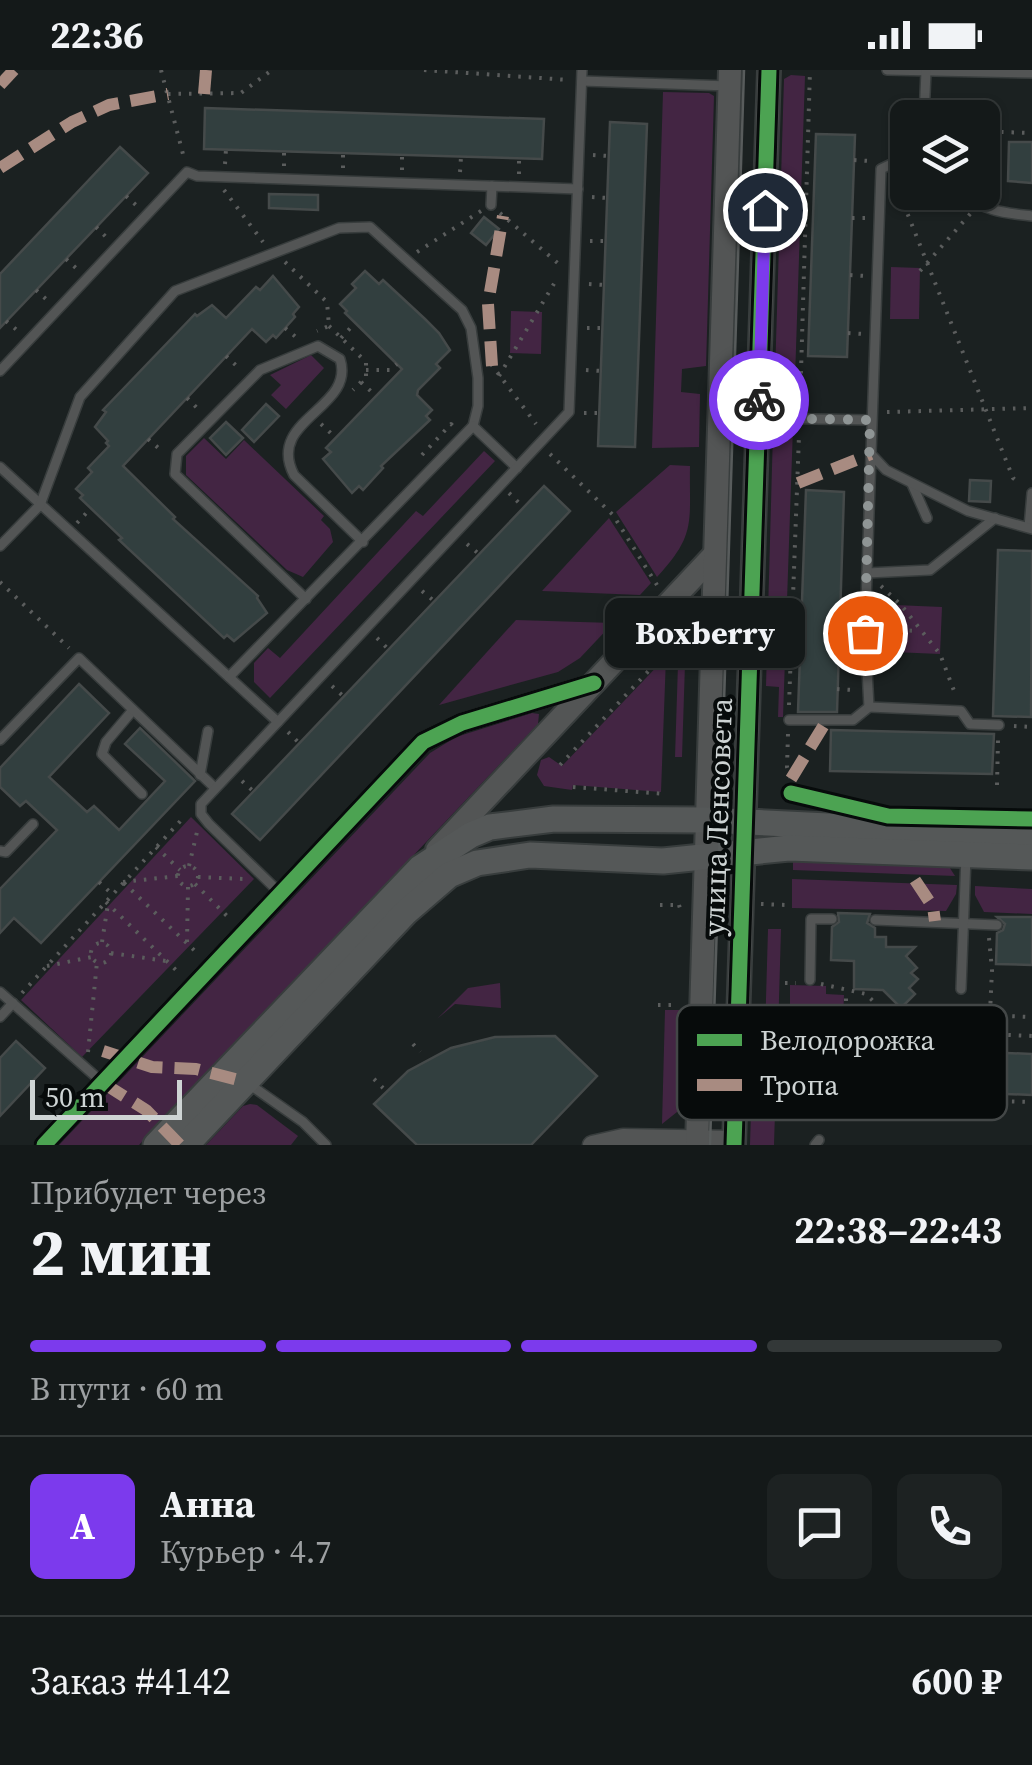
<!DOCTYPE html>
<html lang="ru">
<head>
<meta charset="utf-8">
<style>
	body { margin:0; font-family:"Source Serif 4",serif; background:#1d2222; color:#f1f3f6; height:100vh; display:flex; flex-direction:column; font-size:38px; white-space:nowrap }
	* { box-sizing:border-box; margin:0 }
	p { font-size:32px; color:#9da0a2 }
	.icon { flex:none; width:55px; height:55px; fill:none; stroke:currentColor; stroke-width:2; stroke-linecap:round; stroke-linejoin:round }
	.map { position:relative; height:1075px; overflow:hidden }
	.details { display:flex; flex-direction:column; background:#141919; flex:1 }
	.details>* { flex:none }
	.fabs { position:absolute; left:890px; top:30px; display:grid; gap:20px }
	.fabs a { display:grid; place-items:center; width:110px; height:110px; border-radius:15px; background:#141919; box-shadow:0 2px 8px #0004,0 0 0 2px #333838; font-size:50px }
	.scale { position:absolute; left:30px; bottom:25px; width:152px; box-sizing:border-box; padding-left:10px; border:5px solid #ced4d4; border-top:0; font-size:28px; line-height:35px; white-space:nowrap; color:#ced4d4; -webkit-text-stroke:8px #070b0b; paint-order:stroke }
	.pin { position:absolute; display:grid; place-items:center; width:85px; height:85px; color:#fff; margin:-42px; border:5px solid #fff; border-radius:50%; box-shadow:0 2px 10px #0007 }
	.courier { position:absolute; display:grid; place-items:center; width:100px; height:100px; margin:-50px; border:8px solid #7c3aed; border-radius:50%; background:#fff; color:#222; box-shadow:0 2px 12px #0007 }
	.bubble { position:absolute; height:70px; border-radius:15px; background:#141919; box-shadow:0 2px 8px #0004,0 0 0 2px #333838; font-size:32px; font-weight:700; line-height:70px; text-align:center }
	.summary em { font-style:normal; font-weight:700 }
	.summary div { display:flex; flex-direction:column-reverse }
	.summary { display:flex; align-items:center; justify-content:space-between; height:170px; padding:0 30px }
	h1 { font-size:65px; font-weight:700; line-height:75px }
	.bar { display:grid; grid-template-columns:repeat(4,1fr); gap:15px 10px; align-content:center; height:120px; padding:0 30px }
	.bar i { height:12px; border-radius:8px; background:#333838 }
	.bar .active { background:#7c3aed }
	.bar p { grid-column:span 4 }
	.line { display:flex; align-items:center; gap:25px; padding:0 30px; border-top:2px solid #333838 }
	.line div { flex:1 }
	.round { display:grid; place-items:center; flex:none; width:105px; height:105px; border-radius:15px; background:#1d2222 }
	.status { display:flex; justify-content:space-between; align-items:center; height:70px; padding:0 50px; background:#141919; direction:ltr }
	.status svg { height:28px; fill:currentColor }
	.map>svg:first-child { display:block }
	.green { fill:#432543 }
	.building { fill:#323f3f; stroke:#454a4a; stroke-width:2.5 }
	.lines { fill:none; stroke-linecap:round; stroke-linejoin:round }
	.service-casing { stroke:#383d3d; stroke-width:12 }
	.minor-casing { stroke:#383d3d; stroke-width:21 }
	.tertiary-casing { stroke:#383d3d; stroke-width:26 }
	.secondary-casing { stroke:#383d3d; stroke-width:29 }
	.path { stroke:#5b5d5d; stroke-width:4; stroke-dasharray:2.5 8; stroke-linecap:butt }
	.service { stroke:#535555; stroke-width:9 }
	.minor { stroke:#535555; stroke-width:18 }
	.tertiary { stroke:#535555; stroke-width:22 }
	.secondary { stroke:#555858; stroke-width:25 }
	.tram { stroke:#585c5c; stroke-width:2.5 }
	.quiet { stroke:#a88b81; stroke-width:12; stroke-dasharray:25 12; stroke-linecap:butt }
	.cycleway-casing { stroke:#070b0b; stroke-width:21 }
	.cycleway { stroke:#4ca352; stroke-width:15 }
	.done { stroke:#8f9595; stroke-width:10; stroke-dasharray:0 18 }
	.route { stroke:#7c3aed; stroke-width:12 }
	.labels { text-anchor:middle; stroke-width:8; stroke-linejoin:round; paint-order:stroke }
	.street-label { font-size:30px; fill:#ced4d4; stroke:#070b0b }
	.key { fill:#070b0b; stroke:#434747; stroke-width:2.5 }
	.key-label { font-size:28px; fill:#ced4d4 }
</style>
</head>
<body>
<div class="status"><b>22:36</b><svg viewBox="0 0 49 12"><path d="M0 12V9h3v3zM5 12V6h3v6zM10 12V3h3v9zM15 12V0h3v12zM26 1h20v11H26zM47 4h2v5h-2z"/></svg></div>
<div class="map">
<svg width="1032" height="1075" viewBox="0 0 1032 1075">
	<rect width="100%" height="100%" fill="#1b2121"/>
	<g class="green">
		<path d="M791 5 805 6 794 339 774 338 784 9Z"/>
		<path d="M663 22 709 23 714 26 706 296 682 299 681 322 700 324 699 377 652 378Z"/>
		<path d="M891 197 920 198 919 249H890Z"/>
		<path d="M511 241 542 242 541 284 510 283Z"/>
		<path d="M311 285 324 298 286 339 271 325 281 315 270 305Z"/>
		<path d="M779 357H793L783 647H778L779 617 766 616 773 361Z"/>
		<path d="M204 368 226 389 244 370 324 446 321 450 330 459 333 472 303 507 287 500 186 405V386Z"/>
		<path d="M484 381 495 391 270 628 254 612V593L268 578 280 588 416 441 423 446Z"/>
		<path d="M670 395 690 396C689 452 697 464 657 507L616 442Z"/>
		<path d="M609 448 651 513 640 525 542 521Z"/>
		<path d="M895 535 942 537 940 584 893 582Z"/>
		<path d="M516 550 613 553 580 588 558 602 439 635Z"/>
		<path d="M679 563H686L682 687H675Z"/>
		<path d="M666 587 661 722 573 715 572 720 544 716 537 705 541 690 549 687 562 696Z"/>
		<path d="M532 643 539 644 538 654 139 1075H59L430 683 456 667Z"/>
		<path d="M191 747 254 809 82 987 21 930Z"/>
		<path d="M793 790 948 795 955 806 793 800Z"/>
		<path d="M792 809 957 815 956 824 946 841 792 838Z"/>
		<path d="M975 816 1032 819V844L984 842 975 825Z"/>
		<path d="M768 859H781L777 999H764Z"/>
		<path d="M500 913 501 938 455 934 437 949 468 918Z"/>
		<path d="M790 915 826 916V924L844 925 843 947 790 945Z"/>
		<path d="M665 940H687L683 1030 677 1042 662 1054Z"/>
		<path d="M752 1009H776L774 1075H750Z"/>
		<path d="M250 1034 257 1035 298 1066 291 1075H206L243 1036Z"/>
	</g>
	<g class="building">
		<path d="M205 38 544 49 542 89 204 79Z"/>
		<path d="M610 52 647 54 635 377 598 376Z"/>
		<path d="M816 64 855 65 847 287 808 286Z"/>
		<path d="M1009 72H1032V113L1008 111Z"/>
		<path d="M120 77 148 103 0 258V204Z"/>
		<path d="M269 124 318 125V140L269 138Z"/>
		<path d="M484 147 499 159 486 175 471 163Z"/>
		<path d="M365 201 379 214 383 210 425 249 439 263 450 280 436 294 440 298 418 320 417 325 432 340 426 346 430 350 381 396 383 398 363 420 359 416 352 423 323 389 331 382 326 378 402 299 345 243 347 241 340 234 356 218 352 214Z"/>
		<path d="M273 206 299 237 293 244 295 247 276 268 273 265 266 272 252 259 123 396 175 447 173 449 258 526 257 528 267 543 234 571 227 565 224 568 119 470 122 468 80 428 83 425 76 419 92 402 88 398 109 376 106 373 108 371 95 357 106 342 103 340 195 244 197 246 212 235 226 248 256 217 260 220Z"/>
		<path d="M266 334 279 346 254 372 242 360Z"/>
		<path d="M226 352 243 368 226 385 210 368Z"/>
		<path d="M970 410 991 411 990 432 969 431Z"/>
		<path d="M544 416 570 441 260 770 232 744Z"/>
		<path d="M806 420 844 422 837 642H798Z"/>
		<path d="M998 480 1032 481 1031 647 993 646Z"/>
		<path d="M79 614 109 643 49 707 87 742 94 736 119 760 165 711 125 674 140 658 195 711 41 873 14 848 0 863V819L57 760 26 731 20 736 0 717V698Z"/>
		<path d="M831 660 994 664 992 704 830 701Z"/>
		<path d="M838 843 870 844 867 853 875 858V867H886V877H915L906 886 917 898 911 903 918 909 909 918 915 924 901 938 883 920 854 919V891L831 890 832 857 839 852Z"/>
		<path d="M997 847H1032V895L996 894 997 863 1003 860 1005 854Z"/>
		<path d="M555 966 597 1006 531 1075H417L374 1034 408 1001 451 978 495 967Z"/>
		<path d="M16 971 45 998 0 1046V988Z"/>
		<path d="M809 972 836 973V976L1032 984V1025L807 1016 799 1013 795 1004 799 995 808 992Z"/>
	</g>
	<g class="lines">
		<g class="service-casing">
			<g id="service">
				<path d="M887 0 1032 3"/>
				<path d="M582 11 729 16"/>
				<path d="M924 48 926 1"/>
				<path d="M964 122C983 142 1006 143 1032 146"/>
				<path d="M491 135 492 116"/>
				<path d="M0 301 187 102 197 106 578 119"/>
				<path d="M758 348 870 350"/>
				<path d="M871 384 881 99 908 86"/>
				<path d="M0 397 278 652"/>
				<path d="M912 414 927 448"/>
				<path d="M1029 457 1032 423"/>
				<path d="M0 476 40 435 80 327 175 221 339 158 370 157 462 240 471 258 478 308V336L473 356"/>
				<path d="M867 503 930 500 995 448"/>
				<path d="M306 529 175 404 177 384 260 300 318 276 340 289C356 339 265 349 294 405L363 472"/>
				<path d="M229 607 473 356 517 398"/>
				<path d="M133 640 106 672 102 684 142 724"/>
				<path d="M789 650H853L869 637"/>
				<path d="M999 655 970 654 961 641 869 637 865 563 871 384 886 400 968 441 1032 459"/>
				<path d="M0 670 79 588 215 718"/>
				<path d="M200 705 208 661"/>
				<path d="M0 781 6 782 33 754"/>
				<path d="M280 823 209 754 201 744V734L569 342 582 0"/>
				<path d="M875 850 997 855"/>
				<path d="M810 910 811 849H832"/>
				<path d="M961 919 966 786"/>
				<path d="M0 922 103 1013"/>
				<path d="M0 947 13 933"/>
				<path d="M246 1012 303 1052 326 1075"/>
				<path d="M815 1075 819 1070"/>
			</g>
		</g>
		<g class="minor-casing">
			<g id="minor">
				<path d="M44 1075 423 672 462 653 594 613"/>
				<path d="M592 1075 623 1068 734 1070"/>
			</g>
		</g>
		<g class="tertiary-casing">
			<g id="tertiary">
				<path d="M437 780 715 484"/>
				<path d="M697 1075 730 0"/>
				<path d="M734 1075 769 0"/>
			</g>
		</g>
		<g class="secondary-casing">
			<g id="secondary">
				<path d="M156 1075 420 798 471 765 490 757 554 749 706 750 1032 766"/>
				<path d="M186 1075 406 842 449 805 477 793 530 785 663 791 789 778 1032 787"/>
			</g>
		</g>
		<g class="path">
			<path d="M161 0 184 88"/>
			<path d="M424 0 569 10"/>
			<path d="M168 24 241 23 272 0"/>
			<path d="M1001 62 1032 63"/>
			<path d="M593 85 609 86"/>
			<path d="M854 90 869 91"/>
			<path d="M225 94 226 79"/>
			<path d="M284 96V81"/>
			<path d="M343 98V83"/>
			<path d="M402 100V85"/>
			<path d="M460 102 461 87"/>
			<path d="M519 104V88"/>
			<path d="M896 115 1013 408 1020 414"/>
			<path d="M224 120 263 172"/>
			<path d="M126 126 137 136"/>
			<path d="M592 127 607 128"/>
			<path d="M500 143 561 196"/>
			<path d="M852 148H867"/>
			<path d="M96 157 107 168"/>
			<path d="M590 171H606"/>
			<path d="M417 182 481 141"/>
			<path d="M66 189 77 199"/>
			<path d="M285 192 327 232 329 256 317 261"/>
			<path d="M920 201 971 143"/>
			<path d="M850 205 865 206"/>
			<path d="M589 214 604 215"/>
			<path d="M36 220 47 230"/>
			<path d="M6 251 18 261"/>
			<path d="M329 256 366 292V307L353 320"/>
			<path d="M285 258 297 268"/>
			<path d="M587 258H602"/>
			<path d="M848 263 863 264"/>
			<path d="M341 268 355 253"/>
			<path d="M226 286 241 300"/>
			<path d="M491 294 536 354"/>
			<path d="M366 300H390L397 294"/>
			<path d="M586 300 601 301"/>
			<path d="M499 306 558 207"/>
			<path d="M361 312 376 326"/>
			<path d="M187 328 201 342"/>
			<path d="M800 335 810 0"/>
			<path d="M887 342 1032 338"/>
			<path d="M584 343H599"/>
			<path d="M321 354 336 368"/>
			<path d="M148 369 163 382"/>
			<path d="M550 384 613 445 657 515"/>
			<path d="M422 385 451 354 453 356"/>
			<path d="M509 423 523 437"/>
			<path d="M77 453 91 438"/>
			<path d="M467 474 479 484"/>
			<path d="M0 512 69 578"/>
			<path d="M881 516 901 535 940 584 956 626"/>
			<path d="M422 521 434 531"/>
			<path d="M878 559 918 561"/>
			<path d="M377 568 388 579"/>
			<path d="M332 616 343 626"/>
			<path d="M837 619 853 620"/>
			<path d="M789 635 799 365"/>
			<path d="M1014 656 1032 657"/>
			<path d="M288 662 299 673"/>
			<path d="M788 664 787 697 791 709"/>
			<path d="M560 695 673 575"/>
			<path d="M242 711 253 721"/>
			<path d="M997 715 998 670"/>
			<path d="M573 717 666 724"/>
			<path d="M156 777 180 800"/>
			<circle cx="188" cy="806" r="10"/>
			<path d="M189 796 197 762"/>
			<path d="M198 807 244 809"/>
			<path d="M99 812 112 824"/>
			<path d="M123 812 178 806"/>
			<path d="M124 813 196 882"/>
			<path d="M195 814 229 848"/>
			<path d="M106 832 178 902"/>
			<path d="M761 834 787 835"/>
			<path d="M660 835H677"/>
			<path d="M679 835 682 845"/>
			<path d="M989 868 992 900 989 964 1032 966"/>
			<path d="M102 872 108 834"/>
			<path d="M187 872 188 817"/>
			<circle cx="101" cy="883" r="10"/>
			<path d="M111 883 166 891"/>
			<path d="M47 896 92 887"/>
			<path d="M785 913H796"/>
			<path d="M821 914 866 924 883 941 1032 947"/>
			<path d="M22 923 185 746"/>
			<path d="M658 935H678"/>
			<path d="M801 950 890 954 889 941"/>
			<path d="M846 952V922"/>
			<path d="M890 954 989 958"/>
			<path d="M413 974 420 982"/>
			<path d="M88 982 97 892"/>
			<path d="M757 1004 783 1005"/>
			<path d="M374 1009 383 1018"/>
			<path d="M802 1025 1032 1032"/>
		</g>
		<use href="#service" class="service"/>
		<use href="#minor" class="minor"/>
		<use href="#tertiary" class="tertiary"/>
		<use href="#secondary" class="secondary"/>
		<path class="tram" d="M710 1075 744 0"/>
		<g class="quiet">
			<path d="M0 15 14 0"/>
			<path d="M204 24 206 0"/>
			<path d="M0 98 72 52 109 35 168 24"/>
			<path d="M492 296 488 234 503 146"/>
			<path d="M798 413 871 384"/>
			<path d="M791 709 827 650"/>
			<path d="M915 810 933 837 935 851"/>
			<path d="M103 981 152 997 196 999 246 1012"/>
			<path d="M103 1013 146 1040 180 1075"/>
		</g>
		<g class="cycleway-casing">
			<g id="cycleway">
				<path d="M791 723 888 746 1032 749"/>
				<path d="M44 1075 423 672 462 653 594 613"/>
				<path d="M734 1075 769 0"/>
			</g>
		</g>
		<use href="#cycleway" class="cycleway"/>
	</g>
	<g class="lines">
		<path class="done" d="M759 330 758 348 870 350 865 563"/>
		<path class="route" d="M759 330 765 140"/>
	</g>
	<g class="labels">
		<g class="street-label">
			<text transform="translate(718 747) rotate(-88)" y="10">улица Ленсовета</text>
		</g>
	</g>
	<rect x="677" y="935" width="330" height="115" rx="15" class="key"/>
	<rect x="697" y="964" width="45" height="12" fill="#4ca352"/>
	<rect x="697" y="1009" width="45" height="12" fill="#a88b81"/>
	<g class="key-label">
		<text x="760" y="980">Велодорожка</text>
		<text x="760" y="1025">Тропа</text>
	</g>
</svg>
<div class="fabs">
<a><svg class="icon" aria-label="layers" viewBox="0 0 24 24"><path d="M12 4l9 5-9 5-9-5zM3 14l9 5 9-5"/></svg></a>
</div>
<div class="scale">50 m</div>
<div class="pin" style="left:865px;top:563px;background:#ea580c"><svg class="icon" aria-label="bag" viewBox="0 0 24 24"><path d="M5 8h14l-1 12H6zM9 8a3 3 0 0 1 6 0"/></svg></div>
<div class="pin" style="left:765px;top:140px;background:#1f2937"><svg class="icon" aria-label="home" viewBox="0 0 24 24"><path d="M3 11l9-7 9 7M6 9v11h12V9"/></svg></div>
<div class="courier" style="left:759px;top:330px"><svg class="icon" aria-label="bike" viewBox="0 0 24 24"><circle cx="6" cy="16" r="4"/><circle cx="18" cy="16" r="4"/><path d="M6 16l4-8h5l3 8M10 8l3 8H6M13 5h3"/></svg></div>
<div class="bubble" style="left:605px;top:528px;width:200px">Boxberry</div>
</div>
<section class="details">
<div class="summary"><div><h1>2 мин</h1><p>Прибудет через</p></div><em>22:38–22:43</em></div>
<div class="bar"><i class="active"></i><i class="active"></i><i class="active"></i><i></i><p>В пути · 60 m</p></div>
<div class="line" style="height:180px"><b class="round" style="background:#7c3aed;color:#fff">А</b><div><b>Анна</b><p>Курьер · 4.7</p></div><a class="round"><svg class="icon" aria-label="chat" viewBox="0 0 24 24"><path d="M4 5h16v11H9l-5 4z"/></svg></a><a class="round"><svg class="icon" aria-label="phone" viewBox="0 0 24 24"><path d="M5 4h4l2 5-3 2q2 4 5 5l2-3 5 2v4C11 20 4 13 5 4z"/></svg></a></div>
<div class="line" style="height:130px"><div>Заказ #4142</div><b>600 ₽</b></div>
</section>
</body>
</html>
